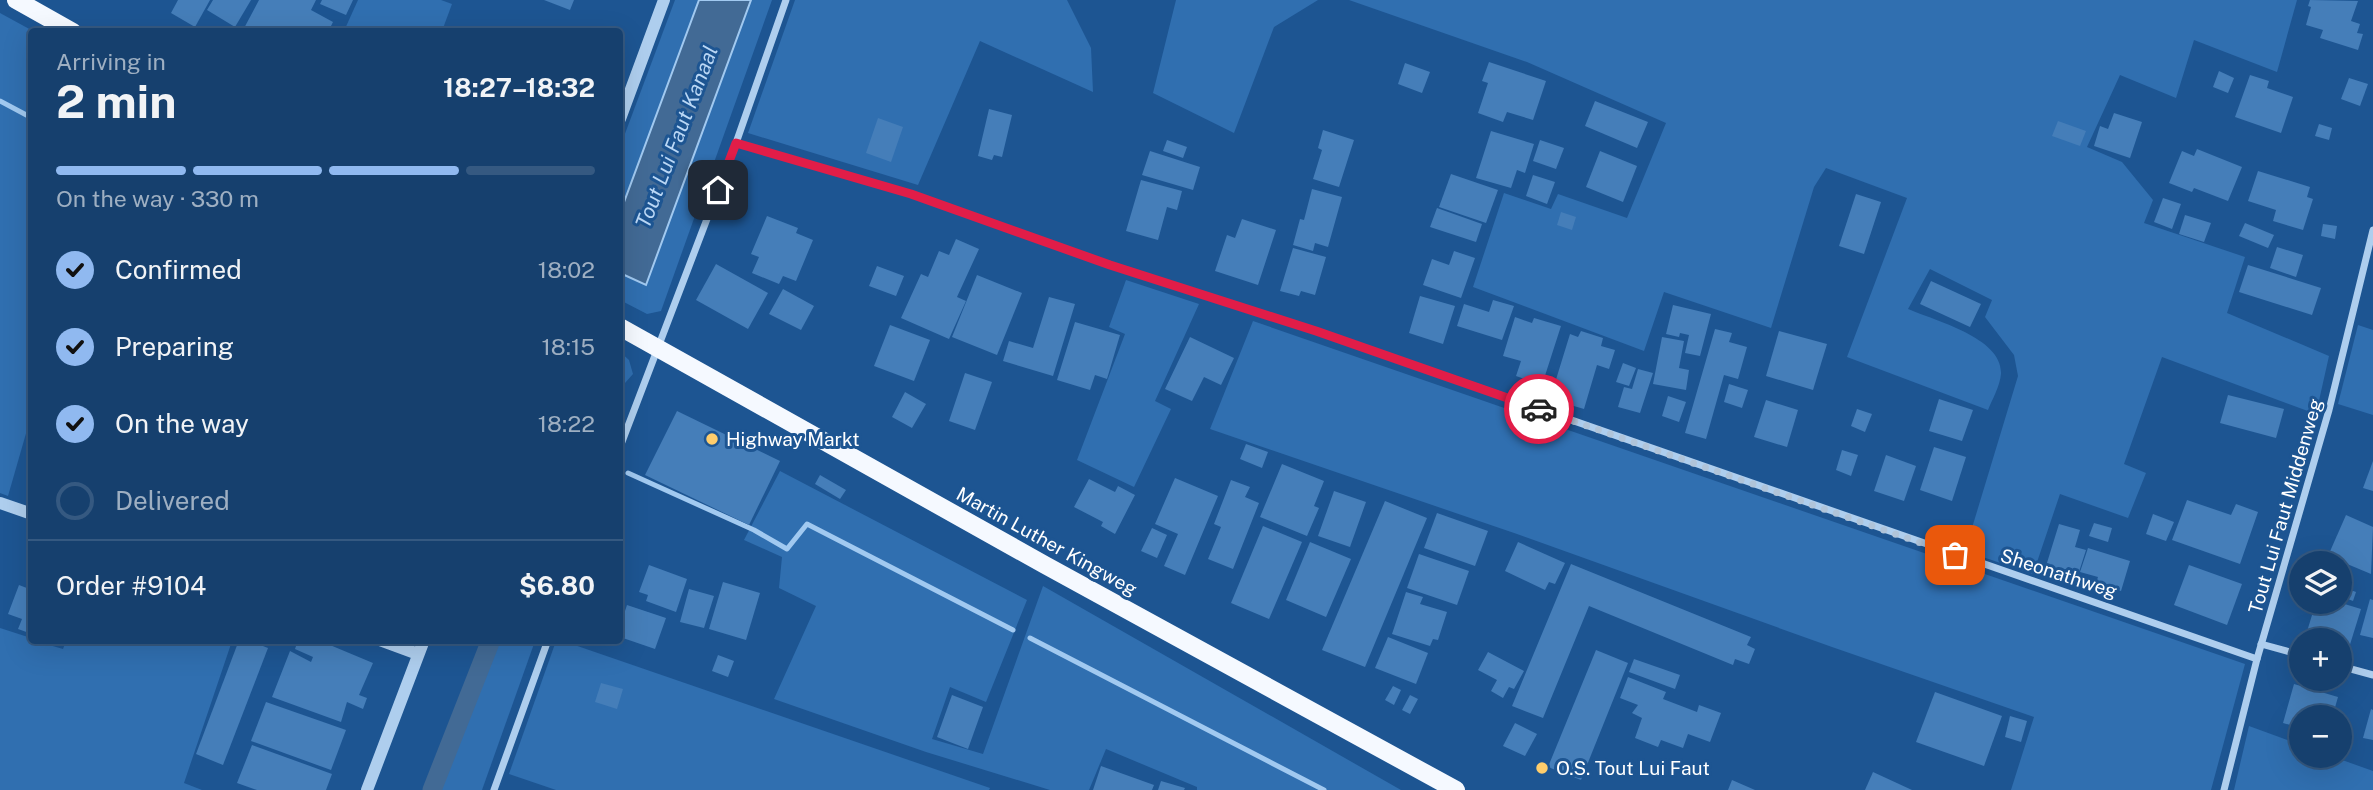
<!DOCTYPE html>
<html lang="en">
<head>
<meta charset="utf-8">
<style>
	body { margin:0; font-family:"Public Sans",sans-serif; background:#234b76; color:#f1f3f6; height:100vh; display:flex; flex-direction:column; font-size:26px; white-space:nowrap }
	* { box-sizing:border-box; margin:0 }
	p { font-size:23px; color:#9eafc2 }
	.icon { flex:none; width:38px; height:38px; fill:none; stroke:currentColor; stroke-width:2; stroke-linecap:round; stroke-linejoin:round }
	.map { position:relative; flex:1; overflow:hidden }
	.drawer { position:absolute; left:28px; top:28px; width:595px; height:616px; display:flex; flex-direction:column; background:#16406e; border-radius:7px; box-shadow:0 7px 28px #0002,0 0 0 2px #355981 }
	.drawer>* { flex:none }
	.buttons { position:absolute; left:2289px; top:551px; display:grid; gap:14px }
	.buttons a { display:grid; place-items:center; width:63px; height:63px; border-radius:50%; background:#16406e; box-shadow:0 7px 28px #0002,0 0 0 2px #355981; font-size:35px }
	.pin { position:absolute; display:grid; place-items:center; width:60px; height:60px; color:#fff; margin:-30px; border-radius:14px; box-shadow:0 4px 10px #0006 }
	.courier { position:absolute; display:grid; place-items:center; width:70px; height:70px; margin:-35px; border:5px solid #e11d48; border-radius:50%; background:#fff; color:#222; box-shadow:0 2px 9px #0007 }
	.headline em { font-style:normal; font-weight:700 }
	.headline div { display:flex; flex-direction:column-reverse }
	.headline { display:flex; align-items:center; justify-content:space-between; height:119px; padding:0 28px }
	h1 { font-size:46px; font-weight:700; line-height:52px }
	.bar { display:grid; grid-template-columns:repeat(4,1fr); gap:10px 7px; align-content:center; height:84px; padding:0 28px }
	.bar i { height:9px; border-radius:5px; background:#355981 }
	.bar .on { background:#90b9f0 }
	.bar p { grid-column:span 4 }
	.line { display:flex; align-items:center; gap:18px; padding:0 28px; border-top:2px solid #355981 }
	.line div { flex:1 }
	ol { padding:0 28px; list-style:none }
	li { display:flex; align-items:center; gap:21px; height:77px }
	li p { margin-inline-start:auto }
	li .icon { padding:7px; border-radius:50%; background:#90b9f0; color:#111; stroke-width:4 }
	li:last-child { color:#9eafc2 }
	li i { width:38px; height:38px; border:4px solid #355981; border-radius:50% }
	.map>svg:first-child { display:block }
	.green { fill:#306fb0 }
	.water { fill:#426a95; stroke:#a1c9f0; stroke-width:2 }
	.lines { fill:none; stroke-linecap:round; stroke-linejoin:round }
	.stream { stroke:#a1c9f0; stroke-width:5 }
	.canal { stroke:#426a95; stroke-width:19 }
	.building { fill:#457eb9 }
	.minor { stroke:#aeceee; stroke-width:7 }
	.tertiary { stroke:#aeceee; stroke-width:12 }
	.primary { stroke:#f5f9ff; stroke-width:18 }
	.done { stroke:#b0c4d9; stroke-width:7; stroke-dasharray:0 12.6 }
	.route { stroke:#e11d48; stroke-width:9 }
	.poi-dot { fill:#fecd6c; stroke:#1d5592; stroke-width:2.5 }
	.labels { text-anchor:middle; stroke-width:6; stroke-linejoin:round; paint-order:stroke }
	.poi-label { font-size:19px; fill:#fff; stroke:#1d5592; text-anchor:start }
	.street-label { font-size:19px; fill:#fff; stroke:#1d5592 }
	.water-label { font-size:21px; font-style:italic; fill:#bad7f5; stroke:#1d5592 }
</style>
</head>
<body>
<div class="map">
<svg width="2373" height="790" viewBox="0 0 2373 790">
	<rect width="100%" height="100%" fill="#1d5592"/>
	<g class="green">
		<path d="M358 0H441L452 4 442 31H344Z"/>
		<path d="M675 0H699L620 213V147Z"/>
		<path d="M751 0H772L661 311 647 314 620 300V272L646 284Z"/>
		<path d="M795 0H1067L1091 48 1093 92 980 41 918 185 748 133Z"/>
		<path d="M1176 0H1318L1274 27 1234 133 1153 93Z"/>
		<path d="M1349 0H2297L2277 72 2194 40 2176 98 2120 75 2087 147 2122 162 2153 200 2144 223 2245 257 2227 313 2329 356 2316 414 2162 357 2124 464 2146 473 2128 518 2060 494 2033 574 1965 551 2018 376 2014 355 1985 317 1992 300 1930 269 1908 309C1936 321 2003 338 2001 374 2000 386 1992 400 1988 410L1847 357 1907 198 1826 168 1814 187 1771 328 1664 292 1644 351 1473 287 1504 193 1551 209 1558 194 1627 218 1666 123 1527 62Z"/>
		<path d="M0 13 33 31 31 416 8 496 0 493Z"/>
		<path d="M1126 280 1199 304 1155 401 1171 409 1134 487 1077 460 1125 334 1109 327Z"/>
		<path d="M1253 321 2245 664 2211 790H2011L2034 717 1832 647 1517 534 1210 429Z"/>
		<path d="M2358 325 2373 330V415L2338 404Z"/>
		<path d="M620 352 629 360 633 374 625 383 620 400Z"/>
		<path d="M780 471 1027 600 986 702 950 687 932 739 983 754 1043 586 1401 790H1197V787L1106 749 1089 790H1050L926 752 774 699 816 606 779 588 782 557 744 540Z"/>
		<path d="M0 628 31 638 32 640 63 649 66 641H232L184 783 202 790H0Z"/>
		<path d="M560 640 990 788 989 790H556L509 774 556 641Z"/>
		<path d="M491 641H535L482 790H432Z"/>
		<path d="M2249 726 2301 745V756H2331L2373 771V790H2234Z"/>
	</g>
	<path class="water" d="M699 0H751L646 285 620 273V213Z"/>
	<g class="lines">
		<g class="stream">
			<path d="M0 101 32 118"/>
			<path d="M628 473 754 530 787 549 807 524 1013 630"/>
			<path d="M1030 638 1324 790"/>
		</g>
		<path class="canal" d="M432 790 491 640"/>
	</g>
	<g class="building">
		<path d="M178 0H210L195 27 171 13Z"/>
		<path d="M213 0H251L235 27 207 10Z"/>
		<path d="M259 0H316L311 10 333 22 328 32H242Z"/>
		<path d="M322 0H353L346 15 320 4Z"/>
		<path d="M544 0H574L570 10Z"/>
		<path d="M2310 0 2358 1 2351 21 2360 24 2357 33 2363 34 2358 50 2320 38 2323 30 2306 25 2311 7 2308 6Z"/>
		<path d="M1489 62 1546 81 1533 120 1507 112 1503 122 1478 113 1488 83 1482 81Z"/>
		<path d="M1405 63 1430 72 1422 93 1398 84Z"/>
		<path d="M2219 71 2234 78 2228 93 2213 87Z"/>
		<path d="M2250 75 2269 81 2267 88 2293 97 2281 133 2235 117Z"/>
		<path d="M2349 78 2368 84 2360 106 2341 99Z"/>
		<path d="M1595 101 1648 122 1637 148 1585 126Z"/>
		<path d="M989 109 1012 115 1002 157 994 155 992 160 978 156Z"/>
		<path d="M2114 113 2142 122 2130 158 2094 146 2100 126 2108 129Z"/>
		<path d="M878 118 903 127 891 162 866 153Z"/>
		<path d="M2058 121 2086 131 2080 146 2052 136Z"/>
		<path d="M2319 124 2332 128 2329 140 2315 136Z"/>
		<path d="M1323 130 1354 140 1339 187 1313 179 1322 150 1318 148Z"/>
		<path d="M1491 131 1534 144 1525 173 1517 170 1511 188 1476 178Z"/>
		<path d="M1167 140 1187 147 1183 158 1163 151Z"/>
		<path d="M1540 140 1564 148 1556 169 1533 161Z"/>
		<path d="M2197 149 2242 167 2228 201 2194 188 2192 192 2169 183 2182 151 2194 156Z"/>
		<path d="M1150 151 1200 167 1193 190 1142 175Z"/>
		<path d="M1600 151 1637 166 1623 202 1586 187Z"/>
		<path d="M2258 171 2310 187 2307 197 2313 199 2303 230 2273 221 2276 210 2248 201Z"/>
		<path d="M1451 174 1498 190 1486 223 1439 207Z"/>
		<path d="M1533 175 1555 182 1547 204 1526 196Z"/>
		<path d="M1141 180 1182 191 1177 210 1167 207 1158 240 1126 231Z"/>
		<path d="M1312 189 1342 197 1328 247 1315 243 1313 251 1293 245 1300 219 1304 220Z"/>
		<path d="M1856 194 1881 202 1864 254 1839 246Z"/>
		<path d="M2163 198 2181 204 2172 229 2154 222Z"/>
		<path d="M1437 208 1482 224 1476 242 1430 227Z"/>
		<path d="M1561 212 1576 217 1572 230 1557 225Z"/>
		<path d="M2185 215 2211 223 2204 242 2179 234Z"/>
		<path d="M767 216 798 228 796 233 813 240 796 281 783 276 779 284 752 273 759 257 751 254Z"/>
		<path d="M1242 219 1276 230 1258 285 1215 271 1227 235 1235 238Z"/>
		<path d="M2245 223 2274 235 2268 248 2239 236Z"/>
		<path d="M2323 224 2337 226 2335 239 2321 236Z"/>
		<path d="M956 239 979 249 957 297 966 301 949 339 901 318 921 274 928 277 939 251 949 255Z"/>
		<path d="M2277 247 2303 255 2296 277 2270 268Z"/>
		<path d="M1293 248 1326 257 1315 295 1301 291 1299 296 1280 291Z"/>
		<path d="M1454 251 1475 258 1461 298 1423 285 1432 259 1449 265Z"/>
		<path d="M716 264 768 293 748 329 696 300Z"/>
		<path d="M2248 265 2321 288 2312 315 2239 292Z"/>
		<path d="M877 266 904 276 896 296 869 286Z"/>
		<path d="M977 275 1022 293 997 355 952 337Z"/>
		<path d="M1931 281 1981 304 1970 327 1920 304Z"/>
		<path d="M783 289 814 306 801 330 769 314Z"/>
		<path d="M1420 296 1455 306 1443 344 1409 333Z"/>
		<path d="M1049 297 1075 304 1053 376 1003 361 1009 341 1033 348Z"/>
		<path d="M1493 300 1514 306 1502 340 1457 326 1464 304 1489 312Z"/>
		<path d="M1673 305 1711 314 1700 356 1685 353 1689 335 1680 333 1679 337 1666 334Z"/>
		<path d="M1515 317 1532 323 1534 318 1561 326 1542 385 1516 376 1521 361 1503 356Z"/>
		<path d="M1075 322 1120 335 1107 379 1095 375 1090 390 1057 380Z"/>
		<path d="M890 325 930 340 914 381 874 366Z"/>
		<path d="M1715 329 1732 333 1729 342 1747 347 1738 379 1724 375 1706 439 1685 433Z"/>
		<path d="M1581 331 1603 338 1601 346 1615 350 1609 369 1597 365 1584 409 1550 399 1570 334 1578 337Z"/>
		<path d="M1779 331 1827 344 1813 390 1766 376Z"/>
		<path d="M1190 337 1234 358 1221 385 1204 377 1192 401 1165 389Z"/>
		<path d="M1662 337 1684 341 1679 368 1689 370 1686 390 1653 384Z"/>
		<path d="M1623 363 1636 368 1629 386 1616 382Z"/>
		<path d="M1638 369 1653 373 1640 413 1618 407 1624 387 1632 389Z"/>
		<path d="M965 373 992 382 975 430 949 421Z"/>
		<path d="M1729 384 1748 390 1742 408 1724 402Z"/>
		<path d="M905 392 926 404 912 428 892 417Z"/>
		<path d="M2228 395 2284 409 2276 438 2220 423Z"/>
		<path d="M1668 396 1686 402 1679 422 1662 416Z"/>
		<path d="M1939 399 1973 410 1962 441 1929 431Z"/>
		<path d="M1766 400 1798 410 1787 447 1754 437Z"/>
		<path d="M1857 409 1872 414 1865 432 1851 426Z"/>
		<path d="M677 411 780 461 749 525 645 475Z"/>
		<path d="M1246 444 1268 452 1262 468 1240 459Z"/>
		<path d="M1934 447 1966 457 1952 501 1920 490Z"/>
		<path d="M1842 450 1858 455 1851 476 1836 470Z"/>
		<path d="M1886 455 1916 466 1904 501 1874 491Z"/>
		<path d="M2373 461V491L2363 488Z"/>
		<path d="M1282 464 1324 481 1314 506 1319 508 1307 536 1260 517Z"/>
		<path d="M820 475 846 490 840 499 815 484Z"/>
		<path d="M1175 478 1218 496 1185 575 1164 566 1178 534 1155 524Z"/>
		<path d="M1089 479 1115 492 1118 486 1135 495 1115 534 1101 526 1103 522 1074 507Z"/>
		<path d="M1231 480 1250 487 1245 497 1259 503 1233 569 1208 559 1221 527 1214 524Z"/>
		<path d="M1334 491 1366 502 1350 547 1318 536Z"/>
		<path d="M2187 500 2231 515 2236 504 2258 512 2240 564 2172 540Z"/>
		<path d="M1385 501 1427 518 1365 667 1322 650Z"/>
		<path d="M1437 513 1488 531 1475 566 1424 548Z"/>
		<path d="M2153 514 2174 522 2166 541 2146 534Z"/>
		<path d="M2346 515 2373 527 2371 574 2328 556Z"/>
		<path d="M2094 523 2112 528 2108 542 2089 536Z"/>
		<path d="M2059 524 2080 530 2075 547 2086 550 2078 575 2046 566Z"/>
		<path d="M1263 526 1302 542 1269 619 1231 603Z"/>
		<path d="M1152 528 1167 535 1157 558 1141 551Z"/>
		<path d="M1310 542 1351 559 1326 617 1286 600Z"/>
		<path d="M1518 542 1565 563 1555 584 1549 582 1545 590 1505 571Z"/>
		<path d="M2088 548 2130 561 2121 591 2096 583 2098 577 2080 572Z"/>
		<path d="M1419 554 1469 571 1457 605 1407 588Z"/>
		<path d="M1571 564 1751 637 1747 645 1755 649 1749 664 1735 659 1733 665 1589 606 1543 718 1512 706Z"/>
		<path d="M649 565 687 579 676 612 646 601 648 595 639 592Z"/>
		<path d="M2189 565 2242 584 2227 625 2174 605Z"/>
		<path d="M723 582 760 593 746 640 709 629Z"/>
		<path d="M19 585 32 590V634L18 629 22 619 8 614Z"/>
		<path d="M2340 586 2356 592 2353 601 2340 596Z"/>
		<path d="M689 589 714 596 704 628 680 622Z"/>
		<path d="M1406 592 1423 597 1420 604 1447 612 1438 640 1433 639 1430 646 1392 634Z"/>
		<path d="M2370 599 2373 600V638L2360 635Z"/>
		<path d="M2316 602H2338L2361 609 2348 651 2340 649V640H2314L2305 638Z"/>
		<path d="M627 605 666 618 655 649 620 637V609L625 611Z"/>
		<path d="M1388 637 1428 653 1416 684 1375 668Z"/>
		<path d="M239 640H248L268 648 223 765 196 754Z"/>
		<path d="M298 640H318L373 663 359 695 367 698 363 709 347 702 341 722 272 697 290 651 311 662 313 657 295 649Z"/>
		<path d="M1596 650 1628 663 1581 780 1548 767Z"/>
		<path d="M1488 652 1524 671 1514 689 1509 687 1503 698 1491 691 1497 680 1478 670Z"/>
		<path d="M718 655 734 661 728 677 712 671Z"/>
		<path d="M1634 659 1680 675 1675 689 1629 672Z"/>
		<path d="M1628 677 1666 692 1663 699 1697 712 1699 705 1721 713 1710 742 1688 734 1683 748 1661 740 1658 747 1635 738 1642 718 1632 713 1638 705 1620 698Z"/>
		<path d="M601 683 623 689 617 709 595 702Z"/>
		<path d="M2294 684 2338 697 2332 718H2301V728L2283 723Z"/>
		<path d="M1393 686 1401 690 1394 705 1385 700Z"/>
		<path d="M1935 692 2002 716 1984 766 1916 742Z"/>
		<path d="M952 695 983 707 968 749 937 737Z"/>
		<path d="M1410 695 1418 699 1410 714 1402 710Z"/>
		<path d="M266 702 346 730 331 770 251 741Z"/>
		<path d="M2371 709 2373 710V740L2363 738Z"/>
		<path d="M2010 716 2027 721 2021 742 2005 737Z"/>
		<path d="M1515 723 1537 734 1525 756 1503 746Z"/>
		<path d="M252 745 332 774 326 790H257L237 783Z"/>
		<path d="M1101 766 1154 785 1152 790H1093Z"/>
		<path d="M1873 772 1912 790H1865Z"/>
		<path d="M1732 780 1755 790H1728Z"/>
		<path d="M1161 781 1185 788 1184 790H1158Z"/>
	</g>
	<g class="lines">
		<g class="minor">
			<path d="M736 143 911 194 1110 265 1316 331 2257 659"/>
			<path d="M620 447 736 143 786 0"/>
			<path d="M2261 644 2301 655"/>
			<path d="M2340 666 2373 675"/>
			<path d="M494 790 548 640"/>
			<path d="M2224 790 2257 659 2329 410 2373 230"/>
		</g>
		<g class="tertiary">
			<path d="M620 119 664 0"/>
			<path d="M0 503 32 514"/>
			<path d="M380 640 418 654"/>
			<path d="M367 790 424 640"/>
		</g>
		<g class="primary">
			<path d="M16 0 73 32"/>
			<path d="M620 327 1045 565 1456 790"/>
		</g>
	</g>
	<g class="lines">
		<path class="done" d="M1539 409 1955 555"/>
		<path class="route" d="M718 190 736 143 911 194 1110 265 1316 331 1539 409"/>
	</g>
	<g class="poi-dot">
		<circle cx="712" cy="439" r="7"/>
		<circle cx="1542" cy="768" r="7"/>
	</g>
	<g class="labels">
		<g class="poi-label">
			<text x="726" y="446">Highway Markt</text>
			<text x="1556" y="775">O.S. Tout Lui Faut</text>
		</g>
		<g class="street-label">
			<text transform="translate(2285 506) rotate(-74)" y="7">Tout Lui Faut Middenweg</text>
			<text transform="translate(1047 541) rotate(29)" y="7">Martin Luther Kingweg</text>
			<text transform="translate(2059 573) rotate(18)" y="7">Sheonathweg</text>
		</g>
		<g class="water-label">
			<text transform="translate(677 137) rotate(-69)" y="7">Tout Lui Faut Kanaal</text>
		</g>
	</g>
</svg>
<div class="buttons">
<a><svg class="icon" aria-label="layers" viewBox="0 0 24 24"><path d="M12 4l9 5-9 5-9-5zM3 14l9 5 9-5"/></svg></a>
<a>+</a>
<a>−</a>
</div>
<div class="pin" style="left:1955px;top:555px;background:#ea580c"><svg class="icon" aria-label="bag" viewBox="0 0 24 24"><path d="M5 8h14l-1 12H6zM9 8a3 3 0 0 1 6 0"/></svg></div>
<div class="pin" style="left:718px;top:190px;background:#1f2937"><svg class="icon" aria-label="home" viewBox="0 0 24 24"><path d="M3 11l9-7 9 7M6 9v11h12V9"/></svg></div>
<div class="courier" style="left:1539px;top:409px"><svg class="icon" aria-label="car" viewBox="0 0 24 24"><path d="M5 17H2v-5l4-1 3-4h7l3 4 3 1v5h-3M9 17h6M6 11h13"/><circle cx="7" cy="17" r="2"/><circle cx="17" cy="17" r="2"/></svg></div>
<section class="drawer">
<div class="headline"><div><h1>2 min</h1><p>Arriving in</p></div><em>18:27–18:32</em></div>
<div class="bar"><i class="on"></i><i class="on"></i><i class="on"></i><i></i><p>On the way · 330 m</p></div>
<ol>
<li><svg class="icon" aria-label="check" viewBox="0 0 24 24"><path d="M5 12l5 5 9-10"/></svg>Confirmed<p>18:02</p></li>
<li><svg class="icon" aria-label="check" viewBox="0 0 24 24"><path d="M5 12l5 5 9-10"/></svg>Preparing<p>18:15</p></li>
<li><svg class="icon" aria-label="check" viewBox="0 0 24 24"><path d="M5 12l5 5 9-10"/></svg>On the way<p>18:22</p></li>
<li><i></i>Delivered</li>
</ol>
<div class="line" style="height:91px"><div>Order #9104</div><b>$6.80</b></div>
</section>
</div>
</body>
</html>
